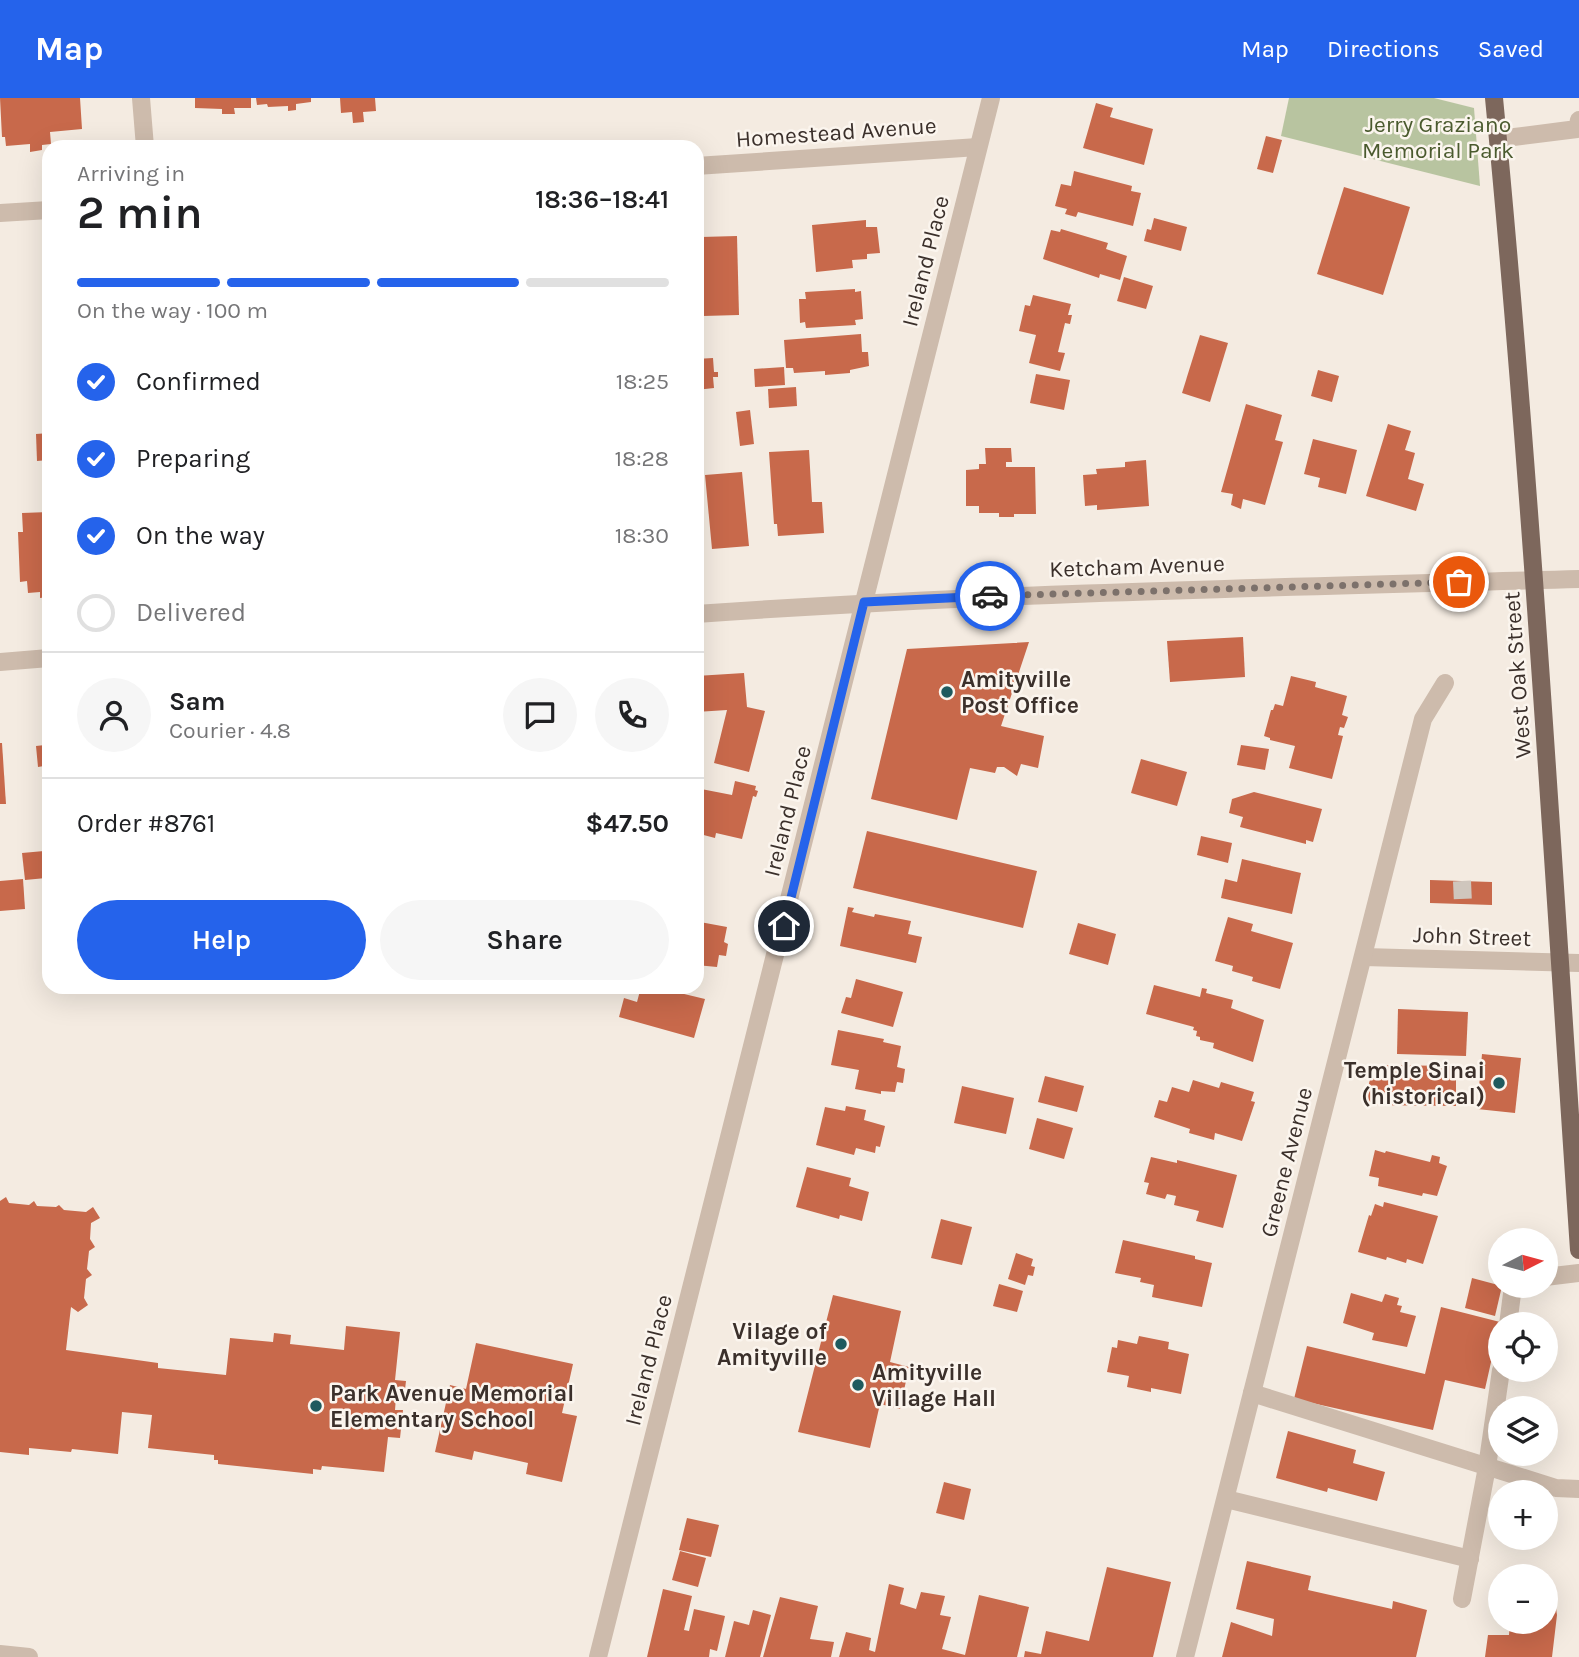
<!DOCTYPE html>
<html lang="en">
<head>
<meta charset="utf-8">
<style>
	body { margin:0; font-family:Karla,sans-serif; background:#f6f6f6; color:#202124; height:100vh; display:flex; flex-direction:column; font-size:26px; white-space:nowrap }
	* { box-sizing:border-box; margin:0 }
	p { font-size:23px; color:#757577 }
	.icon { flex:none; width:38px; height:38px; fill:none; stroke:currentColor; stroke-width:2; stroke-linecap:round; stroke-linejoin:round }
	.map { position:relative; flex:1; overflow:hidden }
	.details { position:absolute; left:42px; top:42px; width:662px; height:854px; display:flex; flex-direction:column; background:#fff; border-radius:21px; box-shadow:0 7px 28px #0002 }
	.details>* { flex:none }
	.needle { width:46px; rotate:84deg }
	.tools { position:absolute; left:1488px; top:1130px; display:grid; gap:14px }
	.tools a { display:grid; place-items:center; width:70px; height:70px; border-radius:50%; background:#fff; box-shadow:0 7px 28px #0002; font-size:35px }
	.pin { position:absolute; display:grid; place-items:center; width:60px; height:60px; color:#fff; margin:-30px; border:4px solid #fff; border-radius:50%; box-shadow:0 2px 7px #0007 }
	.courier { position:absolute; display:grid; place-items:center; width:70px; height:70px; margin:-35px; border:5px solid #2563eb; border-radius:50%; background:#fff; color:#222; box-shadow:0 2px 9px #0007 }
	.overview em { font-style:normal; font-weight:600 }
	.overview div { display:flex; flex-direction:column-reverse }
	.overview { display:flex; align-items:center; justify-content:space-between; height:119px; padding:0 35px }
	h1 { font-size:46px; font-weight:600; line-height:52px }
	.bar { display:grid; grid-template-columns:repeat(4,1fr); gap:10px 7px; align-content:center; height:84px; padding:0 35px }
	.bar i { height:9px; border-radius:5px; background:#e0e0e0 }
	.bar .current { background:#2563eb }
	.bar p { grid-column:span 4 }
	.line { display:flex; align-items:center; gap:18px; padding:0 35px; border-top:2px solid #e0e0e0 }
	.line div { flex:1 }
	.round { display:grid; place-items:center; flex:none; width:74px; height:74px; border-radius:37px; background:#f6f6f6 }
	ol { padding:0 35px; list-style:none }
	li { display:flex; align-items:center; gap:21px; height:77px }
	li p { margin-inline-start:auto }
	li .icon { padding:7px; border-radius:50%; background:#2563eb; color:#fff; stroke-width:4 }
	li:last-child { color:#757577 }
	li i { width:38px; height:38px; border:4px solid #e0e0e0; border-radius:50% }
	.button { display:flex; gap:14px; margin-top:auto; padding:14px 35px }
	.button a { flex:1; height:80px; border-radius:42px; background:#2563eb; color:#fff; font-size:28px; font-weight:600; line-height:80px; text-align:center }
	.button a+a { background:#f6f6f6; color:#202124 }
	header { display:flex; align-items:center; gap:42px; box-sizing:border-box; height:98px; padding:0 35px; background:#2563eb; color:#fff }
	header strong { font-size:33px }
	nav { display:flex; gap:38px; margin-inline-start:auto; font-size:24px }
	.map>svg:first-child { display:block }
	.green { fill:#b8c4a0 }
	.building { fill:#c8694b }
	.lines { fill:none; stroke-linecap:round; stroke-linejoin:round }
	.minor-tunnel { stroke:#cfc6bd; stroke-width:18; stroke-dasharray:18 9; stroke-linecap:butt }
	.minor { stroke:#cdbbac; stroke-width:18 }
	.major { stroke:#7d675c; stroke-width:18 }
	.done { stroke:#7c716b; stroke-width:7; stroke-dasharray:0 12.6 }
	.route { stroke:#2563eb; stroke-width:9 }
	.poi-dot { fill:#1f5a5e; stroke:#fbf5ee; stroke-width:2.5 }
	.labels { text-anchor:middle; stroke-width:5; stroke-linejoin:round; paint-order:stroke }
	.park-label { font-size:23px; fill:#4a5a2e; stroke:#fbf5ee }
	.street-label { font-size:23px; fill:#3b302b; stroke:#fbf5ee }
	.poi-label { font-size:23px; font-weight:bold; fill:#3b302b; stroke:#fbf5ee; text-anchor:start }
</style>
</head>
<body>
<header>
<strong>Map</strong>
<nav><a>Map</a><a>Directions</a><a>Saved</a></nav>
</header>
<div class="map">
<svg width="1579" height="1559" viewBox="0 0 1579 1559">
	<rect width="100%" height="100%" fill="#f4ebe1"/>
	<path class="green" d="M1289 0H1434L1474 10 1480 88 1281 38Z"/>
	<g class="building">
		<path d="M0 0H80L82 31 50 34 51 46 42 47V52L30 54V46L6 48 5 39H2Z"/>
		<path d="M195 0H251V10H234L235 16H222V11L195 10Z"/>
		<path d="M256 0H311V4L296 6V12L288 13V8L268 9 267 6 257 7Z"/>
		<path d="M340 0H375L376 13 363 14 364 24 353 25 352 14 341 15Z"/>
		<path d="M1096 5 1113 10 1110 19 1153 31 1144 67 1083 50Z"/>
		<path d="M1266 38 1282 42 1273 75 1257 71Z"/>
		<path d="M1074 73 1132 88 1131 93 1141 95 1133 128 1078 114 1076 119 1065 116 1067 111 1055 108 1061 86 1071 88Z"/>
		<path d="M1344 89 1410 109 1383 197 1317 176Z"/>
		<path d="M1154 120 1187 129 1181 153 1144 143 1147 131 1151 132Z"/>
		<path d="M866 122V129H877L880 155 867 156V161L852 162 853 170 816 174 812 127Z"/>
		<path d="M1061 131 1108 145 1106 151 1127 158 1120 182 1100 176 1099 180 1043 161 1051 132 1060 134Z"/>
		<path d="M737 138 739 217 703 218 701 139Z"/>
		<path d="M1124 179 1153 188 1146 211 1117 203Z"/>
		<path d="M855 191V194L861 193 863 221 855 222 856 227 806 230 805 224 800 225 799 201H806L805 194Z"/>
		<path d="M1033 197 1071 206 1068 217H1072L1070 226 1065 225 1058 254 1065 255 1060 273 1029 265 1036 237 1019 233 1025 207 1030 208Z"/>
		<path d="M861 236 862 254H868L869 268 850 272V275L825 277V273L794 275 793 270H786L784 242Z"/>
		<path d="M1200 237 1228 245 1210 304 1182 295Z"/>
		<path d="M713 260 714 274H718V279H713L714 290 696 292V261Z"/>
		<path d="M784 269 785 287 755 289 754 271Z"/>
		<path d="M1318 272 1339 278 1332 304 1311 298Z"/>
		<path d="M1036 276 1070 282 1064 312 1030 305Z"/>
		<path d="M796 289 797 308 769 310 768 291Z"/>
		<path d="M1246 306 1282 317 1275 342 1283 344 1265 407 1243 401 1241 411 1231 407 1233 396 1221 394Z"/>
		<path d="M750 312 754 346 740 348 736 314Z"/>
		<path d="M1388 326 1411 333 1405 352 1415 355 1408 381 1424 386 1416 413 1366 398Z"/>
		<path d="M49 335V362L37 363 36 336Z"/>
		<path d="M1313 341 1357 352 1346 396 1318 389 1320 380 1304 376Z"/>
		<path d="M985 350H1011L1012 364H1006V369H1035L1036 416H1014V419H999V415H979V408H966V372L979 371V366H986Z"/>
		<path d="M809 352 812 404H822L824 435 778 438 777 426H774L769 354Z"/>
		<path d="M1146 362 1149 408 1097 412V407L1085 408 1083 377 1097 376 1096 371 1125 369V364Z"/>
		<path d="M742 374 749 448 712 451 705 377Z"/>
		<path d="M49 414V492L48 499 40 500V494L28 495 27 483 20 484 18 434H23L22 415Z"/>
		<path d="M1243 539 1245 579 1170 584 1167 543Z"/>
		<path d="M1029 544 1001 628 1044 638 1038 670 1021 666 1017 678 1004 669H997L995 675 970 670 957 722 871 701 907 551Z"/>
		<path d="M744 575 747 609 765 613 749 674 714 665 727 612 696 614V578Z"/>
		<path d="M1291 578 1316 584 1315 589 1347 598 1342 617 1348 619 1344 630 1340 629 1338 637 1343 638 1332 681 1289 670 1295 648 1270 642V640L1264 638 1271 612H1273L1275 606 1283 608Z"/>
		<path d="M49 636V686H46L44 668 38 669 36 648 45 647 44 637Z"/>
		<path d="M0 645H2L6 706H0Z"/>
		<path d="M1241 647 1269 651 1265 672 1237 667Z"/>
		<path d="M1141 661 1187 674 1177 708 1131 695Z"/>
		<path d="M735 683 756 688 755 692 758 693 756 699 753 698 742 741 716 735 715 740 696 735V690L732 697Z"/>
		<path d="M1254 694 1322 711 1313 744 1306 742V746L1240 729 1243 719 1229 715 1232 701Z"/>
		<path d="M867 733 1037 773 1023 830 853 790Z"/>
		<path d="M1201 738 1232 745 1228 765 1197 757Z"/>
		<path d="M44 753 46 780 25 782 22 755Z"/>
		<path d="M1242 761 1301 775 1292 816 1221 800 1225 781 1237 784Z"/>
		<path d="M23 781 25 811 0 813V783Z"/>
		<path d="M1430 782 1492 784V807L1430 805Z"/>
		<path d="M848 809 854 810 852 814 874 819 875 816 911 823 908 836 922 839 916 865 840 848Z"/>
		<path d="M696 816 701 817 700 824 727 829 724 844 728 846 726 858 719 857 717 869 696 867Z"/>
		<path d="M1228 819 1253 826 1251 833 1293 845 1280 891 1252 883 1253 879 1232 873 1233 868 1215 863Z"/>
		<path d="M1078 825 1116 836 1108 867 1069 856Z"/>
		<path d="M856 881 903 894 893 929 841 915 846 899 851 900Z"/>
		<path d="M1154 887 1200 899 1202 890 1207 891 1206 895 1233 902 1231 910 1264 922 1253 964 1213 950 1214 945 1200 942V939L1196 938 1197 933 1193 932 1194 929 1146 916Z"/>
		<path d="M641 889H679L681 890 680 895 705 901 694 940 619 919 624 900 637 904Z"/>
		<path d="M1398 911 1468 914 1466 958 1397 956Z"/>
		<path d="M838 932 884 941 883 944 901 948 897 969 905 971 903 985 897 984 895 994 881 993V996L855 991 859 972 831 967Z"/>
		<path d="M1482 956 1521 960 1515 1015 1477 1011Z"/>
		<path d="M1374 967 1456 968V1008L1363 1007Z"/>
		<path d="M1045 978 1084 988 1077 1014 1038 1004Z"/>
		<path d="M1193 982 1219 990 1221 984 1254 994 1251 1003 1255 1004 1242 1043 1215 1035 1214 1042 1189 1035 1190 1031 1154 1019 1159 1002 1167 1004 1172 989 1189 994Z"/>
		<path d="M962 988 1014 1000 1006 1036 954 1025Z"/>
		<path d="M846 1008 866 1012 864 1022 885 1028 880 1049 876 1048 875 1055 856 1050 854 1057 816 1047 825 1009 845 1013Z"/>
		<path d="M1037 1020 1073 1030 1064 1061 1029 1051Z"/>
		<path d="M1375 1052 1385 1055 1386 1053 1430 1064 1432 1057 1440 1059 1439 1065 1447 1068 1437 1098 1423 1095 1422 1098 1378 1088 1379 1080 1369 1078Z"/>
		<path d="M1151 1059 1177 1065V1062L1237 1077 1223 1130 1196 1123 1199 1113 1174 1107 1176 1098 1167 1096 1165 1101 1146 1096 1149 1085 1144 1084Z"/>
		<path d="M807 1069 851 1080 849 1088 869 1094 862 1123 840 1117 839 1121 796 1109Z"/>
		<path d="M6 1099 9 1105 29 1107 34 1103 37 1108 56 1109 59 1107 64 1112 86 1114 93 1109 100 1120 91 1125 90 1141 95 1149 89 1153 87 1171 92 1177 86 1181 84 1200 88 1207 78 1214 71 1209 66 1252 158 1265V1270L226 1277 230 1240 273 1244 274 1235 291 1237 290 1246 344 1252 346 1228 400 1234 395 1282 406 1283 404 1300 396 1299 395 1312H403L400 1340 388 1339 384 1374 322 1368 321 1372 313 1371V1376L218 1366V1362H214V1357L148 1350 152 1317 122 1314 118 1356 72 1351 71 1354 29 1350V1357L0 1354V1103Z"/>
		<path d="M1384 1104 1438 1118 1423 1166 1407 1161 1406 1165 1387 1159 1386 1162 1358 1154 1369 1117 1371 1118 1375 1106 1383 1109Z"/>
		<path d="M941 1121 972 1129 962 1167 931 1160Z"/>
		<path d="M1123 1142 1195 1158V1161L1212 1165 1202 1209 1152 1199 1154 1187 1140 1184 1141 1180 1115 1175Z"/>
		<path d="M1016 1155 1033 1161 1031 1168 1035 1169 1033 1178 1028 1177 1025 1187 1008 1181Z"/>
		<path d="M1472 1180 1502 1188 1495 1218 1465 1210Z"/>
		<path d="M999 1186 1023 1193 1017 1214 993 1208Z"/>
		<path d="M1351 1195 1382 1204 1385 1196 1399 1200 1397 1207 1402 1208 1400 1214 1416 1218 1407 1249 1372 1242 1374 1235 1343 1225Z"/>
		<path d="M833 1197 901 1213 890 1264 909 1269 900 1311 880 1306 870 1350 798 1334Z"/>
		<path d="M1441 1209 1500 1224 1485 1291 1445 1282 1433 1332 1294 1301 1307 1248 1425 1276Z"/>
		<path d="M1139 1238 1169 1244 1168 1251 1189 1256 1181 1296 1151 1290V1294L1127 1289 1129 1278 1107 1274 1112 1249 1117 1250 1118 1242 1137 1246Z"/>
		<path d="M476 1245 573 1266 562 1315 577 1318 562 1384 526 1376 528 1365 474 1353 472 1362 435 1354 450 1287 466 1291Z"/>
		<path d="M1288 1333 1356 1352 1353 1365 1385 1374 1377 1403 1328 1390 1327 1394 1276 1380Z"/>
		<path d="M944 1384 971 1391 964 1422 936 1415Z"/>
		<path d="M687 1420 719 1427 711 1459 679 1452Z"/>
		<path d="M680 1453 706 1460 698 1489 672 1482Z"/>
		<path d="M1247 1463 1311 1478 1308 1492 1392 1511 1393 1503 1427 1512 1416 1559H1222L1231 1524 1272 1538 1274 1521 1236 1511Z"/>
		<path d="M1107 1469 1171 1484 1153 1559H1024L1025 1553 1041 1556 1046 1533 1089 1543Z"/>
		<path d="M1545 1483H1552L1557 1517 1552 1559H1485L1488 1537H1509L1510 1524H1545Z"/>
		<path d="M889 1486 904 1490 900 1506 916 1511 921 1494 945 1498 940 1517 951 1519 942 1551 965 1557 979 1497 1029 1509 1017 1559H839L846 1534 871 1540 869 1552 875 1554Z"/>
		<path d="M663 1491 692 1498 684 1532 689 1533 694 1511 725 1518 717 1553 710 1551 709 1559H647Z"/>
		<path d="M780 1499 818 1508 810 1541 834 1544 831 1559H763Z"/>
		<path d="M753 1512 771 1517 760 1559H725L734 1523 749 1527Z"/>
	</g>
	<g class="lines">
		<path class="minor-tunnel" d="M1462 783 1463 806"/>
		<g class="minor">
			<path d="M141 0 145 49"/>
			<path d="M1498 41 1577 31 1579 22"/>
			<path d="M696 68 978 49"/>
			<path d="M0 115 49 112"/>
			<path d="M696 516C991 495 1284 489 1579 481"/>
			<path d="M0 564 49 560"/>
			<path d="M1364 859 1579 865"/>
			<path d="M1545 1179 1579 1175"/>
			<path d="M1508 1227 1513 1188"/>
			<path d="M1252 1295 1556 1390 1579 1391"/>
			<path d="M1226 1401 1470 1461"/>
			<path d="M1462 1501 1487 1369 1501 1272"/>
			<path d="M0 1556 29 1559"/>
			<path d="M598 1559 991 0"/>
			<path d="M1185 1559 1423 621 1445 585"/>
		</g>
		<path class="major" d="M1494 0C1531 383 1553 768 1579 1152"/>
	</g>
	<g class="lines">
		<path class="done" d="M990 498 1459 484"/>
		<path class="route" d="M784 828 864 504 990 498"/>
	</g>
	<g class="poi-dot">
		<circle cx="947" cy="594" r="7"/>
		<circle cx="1499" cy="985" r="7"/>
		<circle cx="841" cy="1246" r="7"/>
		<circle cx="858" cy="1287" r="7"/>
		<circle cx="316" cy="1308" r="7"/>
	</g>
	<g class="labels">
		<g class="park-label">
			<text x="1438" y="34">Jerry Graziano<tspan x="1438" dy="26">Memorial Park</tspan></text>
		</g>
		<g class="street-label">
			<text transform="translate(836 34) rotate(-4)" y="8">Homestead Avenue</text>
			<text transform="translate(925 163) rotate(-76)" y="8">Ireland Place</text>
			<text transform="translate(1137 468) rotate(-2)" y="8">Ketcham Avenue</text>
			<text transform="translate(1517 577) rotate(-94)" y="8">West Oak Street</text>
			<text transform="translate(787 713) rotate(-76)" y="8">Ireland Place</text>
			<text transform="translate(1472 838) rotate(2)" y="8">John Street</text>
			<text transform="translate(1286 1064) rotate(-76)" y="8">Greene Avenue</text>
			<text transform="translate(648 1262) rotate(-76)" y="8">Ireland Place</text>
		</g>
		<g class="poi-label">
			<text x="961" y="589">Amityville<tspan x="961" dy="26">Post Office</tspan></text>
			<text x="1485" y="980" text-anchor="end">Temple Sinai<tspan x="1485" dy="26">(historical)</tspan></text>
			<text x="827" y="1241" text-anchor="end">Vilage of<tspan x="827" dy="26">Amityville</tspan></text>
			<text x="872" y="1282">Amityville<tspan x="872" dy="26">Village Hall</tspan></text>
			<text x="330" y="1303">Park Avenue Memorial<tspan x="330" dy="26">Elementary School</tspan></text>
		</g>
	</g>
</svg>
<div class="tools">
<a><svg class="needle" viewBox="-14 -14 28 28"><path d="M0-13l5 13h-10z" fill="#e53935"/><path d="M0 13l5-13h-10z" fill="#757577"/></svg></a>
<a><svg class="icon" aria-label="locate" viewBox="0 0 24 24"><circle cx="12" cy="12" r="6"/><path d="M12 2v4M12 18v4M2 12h4M18 12h4"/></svg></a>
<a><svg class="icon" aria-label="layers" viewBox="0 0 24 24"><path d="M12 4l9 5-9 5-9-5zM3 14l9 5 9-5"/></svg></a>
<a>+</a>
<a>−</a>
</div>
<div class="pin" style="left:1459px;top:484px;background:#ea580c"><svg class="icon" aria-label="bag" viewBox="0 0 24 24"><path d="M5 8h14l-1 12H6zM9 8a3 3 0 0 1 6 0"/></svg></div>
<div class="pin" style="left:784px;top:828px;background:#1f2937"><svg class="icon" aria-label="home" viewBox="0 0 24 24"><path d="M3 11l9-7 9 7M6 9v11h12V9"/></svg></div>
<div class="courier" style="left:990px;top:498px"><svg class="icon" aria-label="car" viewBox="0 0 24 24"><path d="M5 17H2v-5l4-1 3-4h7l3 4 3 1v5h-3M9 17h6M6 11h13"/><circle cx="7" cy="17" r="2"/><circle cx="17" cy="17" r="2"/></svg></div>
<section class="details">
<div class="overview"><div><h1>2 min</h1><p>Arriving in</p></div><em>18:36–18:41</em></div>
<div class="bar"><i class="current"></i><i class="current"></i><i class="current"></i><i></i><p>On the way · 100 m</p></div>
<ol>
<li><svg class="icon" aria-label="check" viewBox="0 0 24 24"><path d="M5 12l5 5 9-10"/></svg>Confirmed<p>18:25</p></li>
<li><svg class="icon" aria-label="check" viewBox="0 0 24 24"><path d="M5 12l5 5 9-10"/></svg>Preparing<p>18:28</p></li>
<li><svg class="icon" aria-label="check" viewBox="0 0 24 24"><path d="M5 12l5 5 9-10"/></svg>On the way<p>18:30</p></li>
<li><i></i>Delivered</li>
</ol>
<div class="line" style="height:126px"><a class="round"><svg class="icon" aria-label="person" viewBox="0 0 24 24"><circle cx="12" cy="8" r="4"/><path d="M4 21q1-7 8-7t8 7"/></svg></a><div><b>Sam</b><p>Courier · 4.8</p></div><a class="round"><svg class="icon" aria-label="chat" viewBox="0 0 24 24"><path d="M4 5h16v11H9l-5 4z"/></svg></a><a class="round"><svg class="icon" aria-label="phone" viewBox="0 0 24 24"><path d="M5 4h4l2 5-3 2q2 4 5 5l2-3 5 2v4C11 20 4 13 5 4z"/></svg></a></div>
<div class="line" style="height:91px"><div>Order #8761</div><b>$47.50</b></div>
<div class="button"><a>Help</a><a>Share</a></div>
</section>
</div>
</body>
</html>
